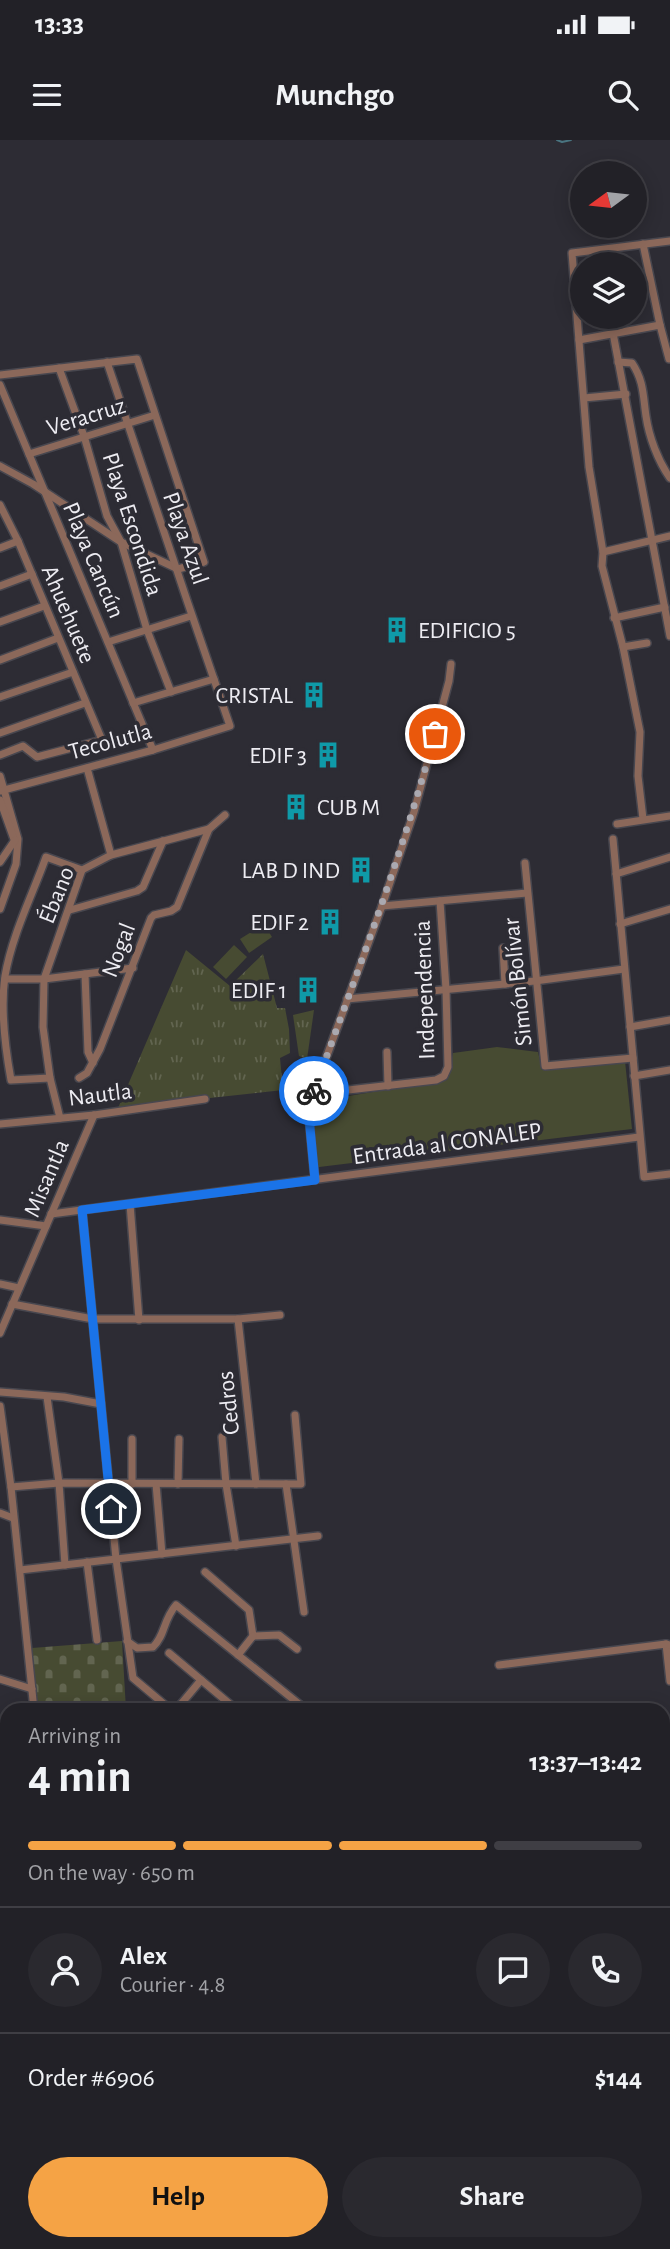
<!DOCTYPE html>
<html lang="en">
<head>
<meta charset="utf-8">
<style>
	body { margin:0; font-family:"Alegreya Sans",sans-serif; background:#2a292f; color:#f1f3f6; height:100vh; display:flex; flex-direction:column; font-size:26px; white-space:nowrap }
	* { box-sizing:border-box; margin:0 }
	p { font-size:23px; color:#a2a3a7 }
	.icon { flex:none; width:38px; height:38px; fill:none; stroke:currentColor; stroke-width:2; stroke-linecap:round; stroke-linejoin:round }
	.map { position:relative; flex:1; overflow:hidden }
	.drawer { position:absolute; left:0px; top:1563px; width:670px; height:548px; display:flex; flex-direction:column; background:#222127; border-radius:21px 21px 0 0; box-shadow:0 4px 18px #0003,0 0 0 2px #3f3e44 }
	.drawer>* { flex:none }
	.needle { width:46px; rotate:255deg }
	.controls { position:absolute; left:570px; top:21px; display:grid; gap:14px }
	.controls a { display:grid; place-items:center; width:77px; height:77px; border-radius:50%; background:#222127; box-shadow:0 4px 18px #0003,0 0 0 2px #3f3e44; font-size:35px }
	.pin { position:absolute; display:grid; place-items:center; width:60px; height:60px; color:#fff; margin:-30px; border:4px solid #fff; border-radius:50%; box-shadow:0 2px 7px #0007 }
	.courier { position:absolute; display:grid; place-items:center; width:70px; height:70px; margin:-35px; border:5px solid #1a73e8; border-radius:50%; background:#fff; color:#222; box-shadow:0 2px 9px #0007 }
	.head em { font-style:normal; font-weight:700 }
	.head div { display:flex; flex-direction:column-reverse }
	.head { display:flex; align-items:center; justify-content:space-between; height:119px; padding:0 28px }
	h1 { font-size:46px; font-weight:700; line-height:52px }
	.bar { display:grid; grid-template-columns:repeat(4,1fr); gap:10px 7px; align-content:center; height:84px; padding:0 28px }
	.bar i { height:9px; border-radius:5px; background:#3f3e44 }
	.bar .selected { background:#f5a345 }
	.bar p { grid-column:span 4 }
	.line { display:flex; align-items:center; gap:18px; padding:0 28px; border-top:2px solid #3f3e44 }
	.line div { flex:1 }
	.round { display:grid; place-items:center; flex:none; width:74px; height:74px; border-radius:37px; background:#2a292f }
	.cta { display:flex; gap:14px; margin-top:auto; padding:14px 28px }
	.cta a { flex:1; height:80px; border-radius:42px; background:#f5a345; color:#111; font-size:28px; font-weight:700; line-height:80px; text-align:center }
	.cta a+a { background:#2a292f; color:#f1f3f6 }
	.status { display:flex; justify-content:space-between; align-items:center; height:49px; padding:0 35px; background:#222127; direction:ltr }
	.status svg { height:19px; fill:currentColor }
	header { display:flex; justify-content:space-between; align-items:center; height:91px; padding:0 28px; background:#222127; font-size:32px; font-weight:700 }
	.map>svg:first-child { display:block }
	.grass { fill:url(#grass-tufts) }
	.cemetery { fill:url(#cemetery-stones) }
	.pitch { fill:#474b32 }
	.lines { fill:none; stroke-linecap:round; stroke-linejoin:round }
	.stream { stroke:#497480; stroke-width:2 }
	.minor-casing { stroke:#48474f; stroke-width:10 }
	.minor { stroke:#8b685a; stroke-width:7 }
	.done { stroke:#aaa9b0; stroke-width:7; stroke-dasharray:0 12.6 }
	.route { stroke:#1a73e8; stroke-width:9 }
	.labels { text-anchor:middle; stroke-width:7; stroke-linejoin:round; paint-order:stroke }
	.street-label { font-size:24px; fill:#edecf2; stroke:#2d2c34 }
	.poi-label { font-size:24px; fill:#edecf2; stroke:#2d2c34; text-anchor:end }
</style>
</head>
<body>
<div class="status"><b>13:33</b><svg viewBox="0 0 49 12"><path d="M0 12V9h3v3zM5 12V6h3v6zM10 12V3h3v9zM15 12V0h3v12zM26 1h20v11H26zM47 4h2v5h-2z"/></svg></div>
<header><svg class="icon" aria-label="menu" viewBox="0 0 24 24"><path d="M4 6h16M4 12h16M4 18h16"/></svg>Munchgo<svg class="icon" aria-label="search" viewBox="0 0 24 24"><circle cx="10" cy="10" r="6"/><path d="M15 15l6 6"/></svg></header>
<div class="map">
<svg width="670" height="2109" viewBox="0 0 670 2109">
	<defs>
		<pattern id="grass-tufts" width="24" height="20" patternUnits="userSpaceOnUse" patternTransform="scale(1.75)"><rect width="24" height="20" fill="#474b32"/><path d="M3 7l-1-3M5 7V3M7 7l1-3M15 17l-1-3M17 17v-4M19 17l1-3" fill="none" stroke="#626550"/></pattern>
		<pattern id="cemetery-stones" width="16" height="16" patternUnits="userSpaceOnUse" patternTransform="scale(1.75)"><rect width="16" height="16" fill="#474b32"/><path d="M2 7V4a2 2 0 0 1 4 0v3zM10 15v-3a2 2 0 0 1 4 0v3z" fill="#626550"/></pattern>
	</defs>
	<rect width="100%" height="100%" fill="#2d2c34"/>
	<g class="grass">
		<path d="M186 810 230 846 263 814 277 868H285L289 889 290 913 280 918 283 950 118 968Z"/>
		<path d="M314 870 307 919 299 916 293 875Z"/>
	</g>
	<path class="cemetery" d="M122 1501 126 1570H38L32 1508Z"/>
	<g class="pitch">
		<path d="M264 784 272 797 249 813 240 799Z"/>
		<path d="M234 805 247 817 226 839 213 827Z"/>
		<path d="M497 907 538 912 542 930 625 921 632 989 311 1028V962L447 940 453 913Z"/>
	</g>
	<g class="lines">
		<g class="stream">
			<path d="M557 0 562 2 571 0"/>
			<path d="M663 2009 670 2005"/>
			<path d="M231 2104 237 2109"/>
			<path d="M208 2109 215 2104"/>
			<path d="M284 2109 296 2105 307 2109"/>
			<path d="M397 2109 428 2104"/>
		</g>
		<g class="minor-casing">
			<g id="minor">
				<path d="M643 104 660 185 669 219"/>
				<path d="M598 111 600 124"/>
				<path d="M610 177 670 496"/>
				<path d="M579 200 660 185"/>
				<path d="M618 222 632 223C644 241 643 256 646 276 649 297 658 321 670 338"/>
				<path d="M59 228 84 296 107 376 121 402 147 490 171 552"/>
				<path d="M0 235 137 219 204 422 178 429 121 402 33 344 0 326"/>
				<path d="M0 245 153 610"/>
				<path d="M584 258 626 254"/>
				<path d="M29 314 155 275"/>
				<path d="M0 365 18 401 102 600 37 617 23 606 0 615"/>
				<path d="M0 408 18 401"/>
				<path d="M603 412 670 396"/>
				<path d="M0 446 32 434"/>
				<path d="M614 478 665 467"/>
				<path d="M0 482 44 466"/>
				<path d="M108 502 191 476"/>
				<path d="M623 507 647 503"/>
				<path d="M0 520 58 498"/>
				<path d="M0 557 73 532"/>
				<path d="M133 563 214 539"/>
				<path d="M0 593 85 563"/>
				<path d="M87 628 111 715"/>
				<path d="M0 636 18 699 16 724 0 769"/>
				<path d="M0 651 153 610 230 586C188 465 148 344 107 222"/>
				<path d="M0 660 15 702"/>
				<path d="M643 679 638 636 640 592 623 507 602 426 603 412 589 327 572 113 670 101"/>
				<path d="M617 684 670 676"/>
				<path d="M613 699 644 1037 670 1034"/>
				<path d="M0 722 15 700"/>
				<path d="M525 723 545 926 633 918"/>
				<path d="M616 734 670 717"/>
				<path d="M382 766 527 753"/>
				<path d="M70 770 137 751 143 747 163 701"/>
				<path d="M620 784 670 769"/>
				<path d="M503 808 505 844"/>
				<path d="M85 834 88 912 93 923"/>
				<path d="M5 839H44L133 828"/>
				<path d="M347 859 535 841 624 829"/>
				<path d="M630 887 670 880"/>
				<path d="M387 912 388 946"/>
				<path d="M634 936 670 930"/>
				<path d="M50 938 11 940C5 907 0 870 5 836 12 795 32 756 46 717L82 730"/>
				<path d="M79 938 87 933 100 909 151 778 154 775 171 771 177 767 209 689 225 675"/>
				<path d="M313 954 436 940 444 936 448 927 446 849 440 761"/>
				<path d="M60 978 50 938 43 887 44 839 82 730 111 715 209 689"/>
				<path d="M0 984 94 975 205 959"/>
				<path d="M315 1040 308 967 382 766 414 672 449 541 451 524"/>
				<path d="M130 1064 139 1180"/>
				<path d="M82 1070 116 1419 133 1538 171 1570"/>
				<path d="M51 1074 639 997"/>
				<path d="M0 1080 46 1086"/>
				<path d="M0 1144 19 1148"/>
				<path d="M12 1164 93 1179H238L280 1175"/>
				<path d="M238 1179 256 1344"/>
				<path d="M0 1193 94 975"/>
				<path d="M0 1252 64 1257 101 1264"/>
				<path d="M47 1257 59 1343 65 1425"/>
				<path d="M0 1266 11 1347 34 1570"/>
				<path d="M222 1297 226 1344 236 1406"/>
				<path d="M132 1299V1344"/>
				<path d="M156 1344 162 1414"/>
				<path d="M178 1344 179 1299"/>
				<path d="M286 1344 304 1472"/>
				<path d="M11 1347 59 1343 301 1344 295 1275"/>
				<path d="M0 1373 13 1378"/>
				<path d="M87 1422 97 1500"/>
				<path d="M20 1430 318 1396"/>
				<path d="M205 1432 249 1470 253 1496 279 1495 297 1509"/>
				<path d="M127 1501 137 1508 153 1507C165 1496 163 1480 176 1465L304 1568"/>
				<path d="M666 1504 670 1541"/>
				<path d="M169 1513 237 1570"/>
				<path d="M238 1515 253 1496"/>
				<path d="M499 1525 666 1504 670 1505"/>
				<path d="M0 1539 32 1549"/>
				<path d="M176 1570 201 1540"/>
				<path d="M0 1669 7 1657"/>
				<path d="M0 1708 7 1712"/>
				<path d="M0 1790 7 1777"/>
				<path d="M663 1866 670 1865"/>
				<path d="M0 1922 7 1910"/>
				<path d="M663 1962 670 1960"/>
				<path d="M0 2037 7 2023"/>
				<path d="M107 2104 108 2109"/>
				<path d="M487 2104 488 2109"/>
				<path d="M28 2109 31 2104"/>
			</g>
		</g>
		<use href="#minor" class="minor"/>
	</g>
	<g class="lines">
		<path class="done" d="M314 951C357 833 402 715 435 594"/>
		<path class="route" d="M111 1369 82 1070 315 1040 308 967 314 951"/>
	</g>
	<defs>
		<g id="building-bare" transform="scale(2.1)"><path d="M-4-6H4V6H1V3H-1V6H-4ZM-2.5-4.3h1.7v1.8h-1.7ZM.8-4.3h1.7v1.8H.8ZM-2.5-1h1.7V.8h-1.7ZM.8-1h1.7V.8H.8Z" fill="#0f9aa8" stroke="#2d2c34" stroke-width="2.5" paint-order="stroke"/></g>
	</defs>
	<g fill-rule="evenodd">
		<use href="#building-bare" x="397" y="490"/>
		<use href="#building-bare" x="314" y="555"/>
		<use href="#building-bare" x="328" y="615"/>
		<use href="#building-bare" x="296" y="667"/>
		<use href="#building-bare" x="361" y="730"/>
		<use href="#building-bare" x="330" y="782"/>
		<use href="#building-bare" x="308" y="850"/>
	</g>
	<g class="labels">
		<g class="street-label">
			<text transform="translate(86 276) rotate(-17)" y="8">Veracruz</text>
			<text transform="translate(133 384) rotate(72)" y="8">Playa Escondida</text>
			<text transform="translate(186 398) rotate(71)" y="8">Playa Azul</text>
			<text transform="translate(94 420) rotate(67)" y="8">Playa Cancún</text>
			<text transform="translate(69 474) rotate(67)" y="8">Ahuehuete</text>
			<text transform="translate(110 601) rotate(-15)" y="8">Tecolutla</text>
			<text transform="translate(56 755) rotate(-68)" y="8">Ébano</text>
			<text transform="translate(118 810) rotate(-69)" y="8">Nogal</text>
			<text transform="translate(517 842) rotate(-96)" y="8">Simón Bolívar</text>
			<text transform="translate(424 850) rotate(-92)" y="8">Independencia</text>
			<text transform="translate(100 954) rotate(-7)" y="8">Nautla</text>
			<text transform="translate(447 1003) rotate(-8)" y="8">Entrada al CONALEP</text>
			<text transform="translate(46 1038) rotate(-67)" y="8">Misantla</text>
			<text transform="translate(228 1263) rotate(-96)" y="8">Cedros</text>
		</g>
		<g class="poi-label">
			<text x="418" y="498" text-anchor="start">EDIFICIO 5</text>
			<text x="293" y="563">CRISTAL</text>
			<text x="307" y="623">EDIF 3</text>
			<text x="317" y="675" text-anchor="start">CUB M</text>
			<text x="340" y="738">LAB D IND</text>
			<text x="309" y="790">EDIF 2</text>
			<text x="287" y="858">EDIF 1</text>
		</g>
	</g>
</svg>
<div class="controls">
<a><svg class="needle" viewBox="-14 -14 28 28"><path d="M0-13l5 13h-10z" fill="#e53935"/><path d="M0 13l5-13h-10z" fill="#a2a3a7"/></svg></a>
<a><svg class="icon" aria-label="layers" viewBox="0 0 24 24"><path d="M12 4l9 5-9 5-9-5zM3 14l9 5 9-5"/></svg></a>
</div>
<div class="pin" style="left:435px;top:594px;background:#ea580c"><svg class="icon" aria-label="bag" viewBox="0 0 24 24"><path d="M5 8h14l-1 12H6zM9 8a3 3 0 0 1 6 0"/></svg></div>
<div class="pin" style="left:111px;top:1369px;background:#1f2937"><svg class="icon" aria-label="home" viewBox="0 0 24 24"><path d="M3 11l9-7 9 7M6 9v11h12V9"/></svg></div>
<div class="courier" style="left:314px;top:951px"><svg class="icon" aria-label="bike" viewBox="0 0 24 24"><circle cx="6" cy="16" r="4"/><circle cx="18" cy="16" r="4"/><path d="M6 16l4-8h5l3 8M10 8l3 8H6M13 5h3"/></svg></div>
<section class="drawer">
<div class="head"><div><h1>4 min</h1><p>Arriving in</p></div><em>13:37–13:42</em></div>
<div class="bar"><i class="selected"></i><i class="selected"></i><i class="selected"></i><i></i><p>On the way · 650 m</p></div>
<div class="line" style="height:126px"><a class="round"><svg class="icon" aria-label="person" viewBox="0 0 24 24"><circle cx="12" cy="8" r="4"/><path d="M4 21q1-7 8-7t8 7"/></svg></a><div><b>Alex</b><p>Courier · 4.8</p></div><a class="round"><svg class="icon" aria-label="chat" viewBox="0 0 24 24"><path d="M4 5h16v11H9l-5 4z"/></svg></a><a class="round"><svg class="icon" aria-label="phone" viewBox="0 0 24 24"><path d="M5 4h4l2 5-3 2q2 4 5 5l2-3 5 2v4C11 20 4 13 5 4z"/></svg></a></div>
<div class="line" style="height:91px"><div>Order #6906</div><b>$144</b></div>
<div class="cta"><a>Help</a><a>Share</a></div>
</section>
</div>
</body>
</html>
